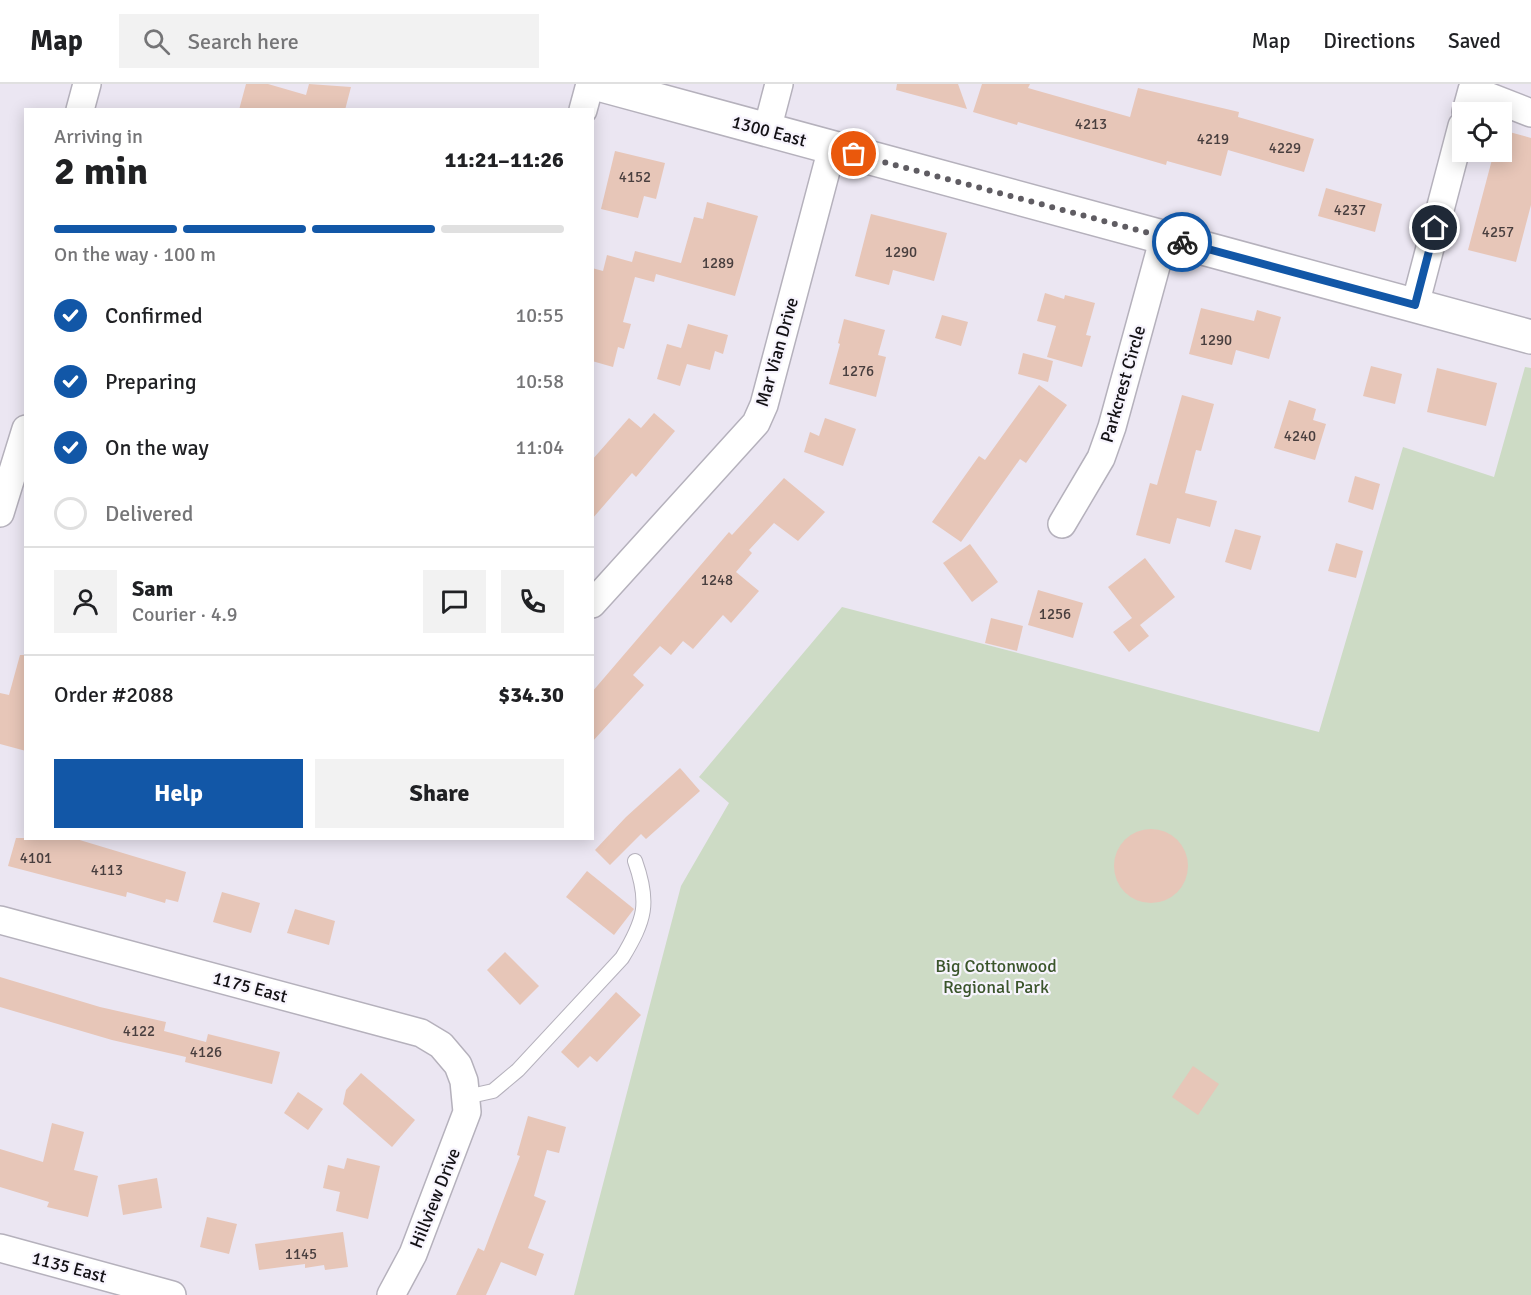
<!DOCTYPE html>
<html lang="en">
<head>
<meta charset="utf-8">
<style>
	body { margin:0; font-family:Signika,sans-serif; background:#f2f2f2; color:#202124; height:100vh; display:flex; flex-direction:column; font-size:22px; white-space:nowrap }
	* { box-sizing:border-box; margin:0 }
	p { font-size:20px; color:#757577 }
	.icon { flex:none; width:33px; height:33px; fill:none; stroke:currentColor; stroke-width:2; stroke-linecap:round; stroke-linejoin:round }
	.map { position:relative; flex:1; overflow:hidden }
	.panel { position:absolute; left:24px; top:24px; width:570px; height:732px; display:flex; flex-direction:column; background:#fff; border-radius:0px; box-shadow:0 3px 15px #0003 }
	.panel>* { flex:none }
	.controls { position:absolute; left:1452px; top:18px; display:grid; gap:12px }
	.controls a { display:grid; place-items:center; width:60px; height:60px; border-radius:0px; background:#fff; box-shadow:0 3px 15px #0003; font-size:30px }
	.pin { position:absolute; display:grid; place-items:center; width:51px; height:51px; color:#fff; margin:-26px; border:3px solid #fff; border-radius:50%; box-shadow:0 2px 6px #0007 }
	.courier { position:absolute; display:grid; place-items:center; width:60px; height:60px; margin:-30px; border:4px solid #1257a7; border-radius:50%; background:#fff; color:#222; box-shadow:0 2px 8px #0007 }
	.overview em { font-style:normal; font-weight:700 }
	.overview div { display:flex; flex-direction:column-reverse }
	.overview { display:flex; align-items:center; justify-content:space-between; height:102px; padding:0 30px }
	h1 { font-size:39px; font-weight:700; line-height:45px }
	.bar { display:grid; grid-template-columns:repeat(4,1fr); gap:9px 6px; align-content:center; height:72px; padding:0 30px }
	.bar i { height:8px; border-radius:4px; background:#e0e0e0 }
	.bar .selected { background:#1257a7 }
	.bar p { grid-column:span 4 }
	.line { display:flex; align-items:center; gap:15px; padding:0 30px; border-top:2px solid #e0e0e0 }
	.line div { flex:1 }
	.round { display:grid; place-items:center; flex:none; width:63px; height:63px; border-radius:0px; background:#f2f2f2 }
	ol { padding:0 30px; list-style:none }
	li { display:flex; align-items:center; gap:18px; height:66px }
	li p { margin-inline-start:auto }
	li .icon { padding:6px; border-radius:50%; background:#1257a7; color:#fff; stroke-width:4 }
	li:last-child { color:#757577 }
	li i { width:33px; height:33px; border:3px solid #e0e0e0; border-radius:50% }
	.primary-button { display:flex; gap:12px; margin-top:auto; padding:12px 30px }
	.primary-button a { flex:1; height:69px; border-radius:0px; background:#1257a7; color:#fff; font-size:24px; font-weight:700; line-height:69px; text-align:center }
	.primary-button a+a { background:#f2f2f2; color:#202124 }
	header { display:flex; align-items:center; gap:36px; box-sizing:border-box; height:84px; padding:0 30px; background:#fff; border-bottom:2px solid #e0e0e0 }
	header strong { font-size:28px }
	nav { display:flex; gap:33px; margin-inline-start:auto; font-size:21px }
	.search { width:420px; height:54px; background:#f2f2f2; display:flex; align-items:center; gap:15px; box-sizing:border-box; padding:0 21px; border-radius:0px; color:#757577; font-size:22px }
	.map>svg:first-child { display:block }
	.green { fill:#cddbc5 }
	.building { fill:#e7c6b8 }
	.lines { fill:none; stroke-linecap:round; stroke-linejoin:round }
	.lane-casing { stroke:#b5b1bc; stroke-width:16 }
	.street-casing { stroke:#b5b1bc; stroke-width:30 }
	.secondary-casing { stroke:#b5b1bc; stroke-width:36 }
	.lane { stroke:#fff; stroke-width:14 }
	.street { stroke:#fff; stroke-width:27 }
	.secondary { stroke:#fff; stroke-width:33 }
	.done { stroke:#5f5c62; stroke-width:6; stroke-dasharray:0 10.8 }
	.route { stroke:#1257a7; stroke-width:8 }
	.labels { text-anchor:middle; stroke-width:4.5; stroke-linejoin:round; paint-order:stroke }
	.number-label { font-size:15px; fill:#483e3e }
	.street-label { font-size:18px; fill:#131115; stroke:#f7f4fd }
	.park-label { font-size:18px; fill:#3b552b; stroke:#f7f4fd }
</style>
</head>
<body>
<header>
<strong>Map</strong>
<div class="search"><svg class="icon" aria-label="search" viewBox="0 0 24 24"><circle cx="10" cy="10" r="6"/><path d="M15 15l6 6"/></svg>Search here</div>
<nav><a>Map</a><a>Directions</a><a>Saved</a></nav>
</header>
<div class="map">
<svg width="1531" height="1211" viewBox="0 0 1531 1211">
	<rect width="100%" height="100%" fill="#ebe6f2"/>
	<path class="green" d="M1525 283 1531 284V1211H574L681 802 729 719 699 693 842 523 1319 648 1403 363 1494 393Z"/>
	<g class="building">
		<path d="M246 0H268L306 11 309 0 351 3 345 26H239Z"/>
		<path d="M897 0H958L967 25 896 6Z"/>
		<path d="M982 0H1030L1028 4 1130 33 1138 4 1239 28 1238 33 1314 55 1304 88 1228 66 1221 92 1167 77 1166 81 1018 38 1017 41 973 28Z"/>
		<path d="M1502 46 1531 54V121L1516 178 1468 166 1494 68H1502Z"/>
		<path d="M615 67 665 79 656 115 644 112 638 134 601 125Z"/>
		<path d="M1326 104 1382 120 1375 148 1318 132Z"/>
		<path d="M707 118 758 132 735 212 656 190 654 198 635 193 623 238 631 240 624 265 618 263 613 283 592 277V184L603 187 607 171 632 178 635 167 681 179 694 133 703 135Z"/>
		<path d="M871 130 947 149 934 197 893 186 889 201 855 192Z"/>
		<path d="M1045 209 1064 215 1065 211 1095 219 1086 251 1091 252 1082 283 1047 273 1056 242 1037 237Z"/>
		<path d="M1201 224 1254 237 1257 226 1281 233 1269 275 1236 266 1232 281 1189 270Z"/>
		<path d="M942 231 968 238 961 262 935 254Z"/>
		<path d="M844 235 885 246 878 271 886 273 876 313 829 300 840 260 838 259Z"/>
		<path d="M688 240 728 251 723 270 715 267 710 286 687 280 680 302 657 295 667 260 681 264Z"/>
		<path d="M1023 269 1053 277 1048 298 1018 290Z"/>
		<path d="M1371 282 1402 290 1395 320 1363 312Z"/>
		<path d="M1437 284 1497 299 1486 342 1427 328Z"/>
		<path d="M1039 301 1067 321 1026 379 1020 375 961 458 932 438 979 372 985 376Z"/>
		<path d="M1182 311 1214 320 1201 367 1196 366 1185 409 1217 417 1210 443 1177 434 1170 460 1136 451 1150 399 1157 401Z"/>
		<path d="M1289 316 1316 325 1313 336 1326 340 1315 376 1274 364Z"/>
		<path d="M654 329 675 347 636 393 632 389 592 435V376L629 334 641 344Z"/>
		<path d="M825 334 856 345 843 382 804 368 810 348 819 352Z"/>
		<path d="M1355 392 1380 400 1373 426 1348 418Z"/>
		<path d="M784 394 825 428 798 457 774 439 749 466 752 469 736 488 759 507 731 539 723 531 693 565 683 557 671 571 660 562 633 591 644 601 592 658V608L729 448 732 451Z"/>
		<path d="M1235 445 1261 452 1251 486 1225 478Z"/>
		<path d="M1336 459 1363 467 1356 494 1328 487Z"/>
		<path d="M970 460 998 498 972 518 943 479Z"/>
		<path d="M1145 474 1175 513 1140 541 1149 552 1129 568 1113 548 1132 534 1108 503Z"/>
		<path d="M1038 506 1083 519 1073 554 1028 541Z"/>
		<path d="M991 534 1023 542 1017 567 985 559Z"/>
		<path d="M20 571H26V667L0 660V609L9 611Z"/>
		<path d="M680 684 700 707 646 755 641 750 610 781 595 766 626 733Z"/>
		<circle cx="1151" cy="782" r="37"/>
		<path d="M16 754H73L186 788 178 818 166 815 165 819 127 808 126 813 8 782Z"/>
		<path d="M587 787 634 825 614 851 566 813Z"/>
		<path d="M222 808 260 819 251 849 213 838Z"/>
		<path d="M295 825 335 837 329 861 287 849Z"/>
		<path d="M505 868 539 902 520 921 487 886Z"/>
		<path d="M0 893 100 923 166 938 164 947 206 958 208 950 280 968 272 1000 185 978 186 973 112 956 0 923Z"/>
		<path d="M616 908 641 931 597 978 590 972 578 984 561 968Z"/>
		<path d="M1193 982 1219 1000 1198 1031 1172 1013Z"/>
		<path d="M361 989 415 1036 392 1063 343 1020 346 1006Z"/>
		<path d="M298 1008 323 1025 308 1046 284 1029Z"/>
		<path d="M528 1032 566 1043 559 1069 547 1066 534 1112 546 1117 528 1164 544 1170 536 1192 501 1178 486 1211H456L478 1164 484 1167 520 1072 517 1071Z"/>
		<path d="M52 1039 84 1048 74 1086 98 1092 88 1133 47 1123 49 1118 0 1103V1065L43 1078Z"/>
		<path d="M347 1074 380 1082 368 1135 336 1127 340 1108 323 1104 328 1081 344 1085Z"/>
		<path d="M157 1094 162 1124 123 1131 118 1101Z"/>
		<path d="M207 1133 237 1140 229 1170 200 1163Z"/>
		<path d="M343 1148 348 1183 325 1186 324 1181 305 1184V1180L259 1186 255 1160Z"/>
	</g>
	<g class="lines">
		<g class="lane-casing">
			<path id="lane" d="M466 1013 493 1007 518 986 622 874C645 836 650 819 635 777"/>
		</g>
		<g class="street-casing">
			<g id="street">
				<path d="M80 26 87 0"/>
				<path d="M583 26 590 0"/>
				<path d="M1466 28 1472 6 1531 29"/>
				<path d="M767 46 779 0"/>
				<path d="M1415 221 1462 42"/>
				<path d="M0 429 26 345"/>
				<path d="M1062 440 1101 374 1112 343 1164 153"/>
				<path d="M592 520 756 339 764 321 832 64"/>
				<path d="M0 836 421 949 441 961 458 981 464 997 467 1028 413 1170 391 1211"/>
				<path d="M0 1164 172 1211"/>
			</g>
		</g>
		<g class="secondary-casing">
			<path id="secondary" d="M598 0 1531 253"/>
		</g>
		<use href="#lane" class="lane"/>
		<use href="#street" class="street"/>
		<use href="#secondary" class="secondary"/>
	</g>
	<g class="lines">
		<path class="done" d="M854 70 1182 158"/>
		<path class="route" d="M1182 158 1415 221 1435 144"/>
	</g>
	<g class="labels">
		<g class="number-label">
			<text x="1091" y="45">4213</text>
			<text x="1213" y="60">4219</text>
			<text x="1285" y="69">4229</text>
			<text x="635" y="98">4152</text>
			<text x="1350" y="131">4237</text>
			<text x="1498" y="153">4257</text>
			<text x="901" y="173">1290</text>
			<text x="718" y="184">1289</text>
			<text x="1216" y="261">1290</text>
			<text x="858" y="292">1276</text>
			<text x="1300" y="357">4240</text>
			<text x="717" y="501">1248</text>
			<text x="1055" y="535">1256</text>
			<text x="36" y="779">4101</text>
			<text x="107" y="791">4113</text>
			<text x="139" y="952">4122</text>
			<text x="206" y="973">4126</text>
			<text x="301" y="1175">1145</text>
		</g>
		<g class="street-label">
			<text transform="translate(769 47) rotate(15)" y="6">1300 East</text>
			<text transform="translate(777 268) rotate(-74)" y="6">Mar Vian Drive</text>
			<text transform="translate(1123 300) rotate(-74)" y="6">Parkcrest Circle</text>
			<text transform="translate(250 903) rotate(15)" y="6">1175 East</text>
			<text transform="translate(435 1114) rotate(-68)" y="6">Hillview Drive</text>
			<text transform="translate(69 1183) rotate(15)" y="6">1135 East</text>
		</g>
		<g class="park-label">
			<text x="996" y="888">Big Cottonwood<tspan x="996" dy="21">Regional Park</tspan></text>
		</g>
	</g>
</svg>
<div class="controls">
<a><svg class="icon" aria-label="locate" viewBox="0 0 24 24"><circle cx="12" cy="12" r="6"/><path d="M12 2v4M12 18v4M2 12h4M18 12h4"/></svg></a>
</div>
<div class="pin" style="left:854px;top:70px;background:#ea580c"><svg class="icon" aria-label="bag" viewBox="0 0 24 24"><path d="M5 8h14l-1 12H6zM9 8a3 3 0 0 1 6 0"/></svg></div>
<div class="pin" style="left:1435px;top:144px;background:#1f2937"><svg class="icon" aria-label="home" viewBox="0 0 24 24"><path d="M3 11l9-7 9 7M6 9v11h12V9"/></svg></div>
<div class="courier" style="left:1182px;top:158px"><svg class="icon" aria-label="bike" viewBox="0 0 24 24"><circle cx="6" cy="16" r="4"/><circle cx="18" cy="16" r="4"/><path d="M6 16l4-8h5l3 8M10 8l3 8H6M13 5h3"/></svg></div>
<section class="panel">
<div class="overview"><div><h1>2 min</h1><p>Arriving in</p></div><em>11:21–11:26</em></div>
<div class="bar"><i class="selected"></i><i class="selected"></i><i class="selected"></i><i></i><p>On the way · 100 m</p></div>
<ol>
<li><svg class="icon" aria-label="check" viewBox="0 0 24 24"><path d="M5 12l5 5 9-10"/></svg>Confirmed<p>10:55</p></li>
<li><svg class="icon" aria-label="check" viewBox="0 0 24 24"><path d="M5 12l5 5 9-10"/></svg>Preparing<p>10:58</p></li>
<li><svg class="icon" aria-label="check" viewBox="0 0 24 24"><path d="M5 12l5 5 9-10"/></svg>On the way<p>11:04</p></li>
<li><i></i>Delivered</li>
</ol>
<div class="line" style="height:108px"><a class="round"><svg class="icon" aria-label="person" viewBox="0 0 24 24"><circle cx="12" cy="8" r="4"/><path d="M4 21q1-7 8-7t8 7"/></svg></a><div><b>Sam</b><p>Courier · 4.9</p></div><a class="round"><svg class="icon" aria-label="chat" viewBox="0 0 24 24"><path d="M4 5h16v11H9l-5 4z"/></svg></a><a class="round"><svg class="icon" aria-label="phone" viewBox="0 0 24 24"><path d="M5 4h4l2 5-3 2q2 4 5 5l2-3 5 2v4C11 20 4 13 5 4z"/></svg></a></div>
<div class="line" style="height:78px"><div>Order #2088</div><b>$34.30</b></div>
<div class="primary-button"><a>Help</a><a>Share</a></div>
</section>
</div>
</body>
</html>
